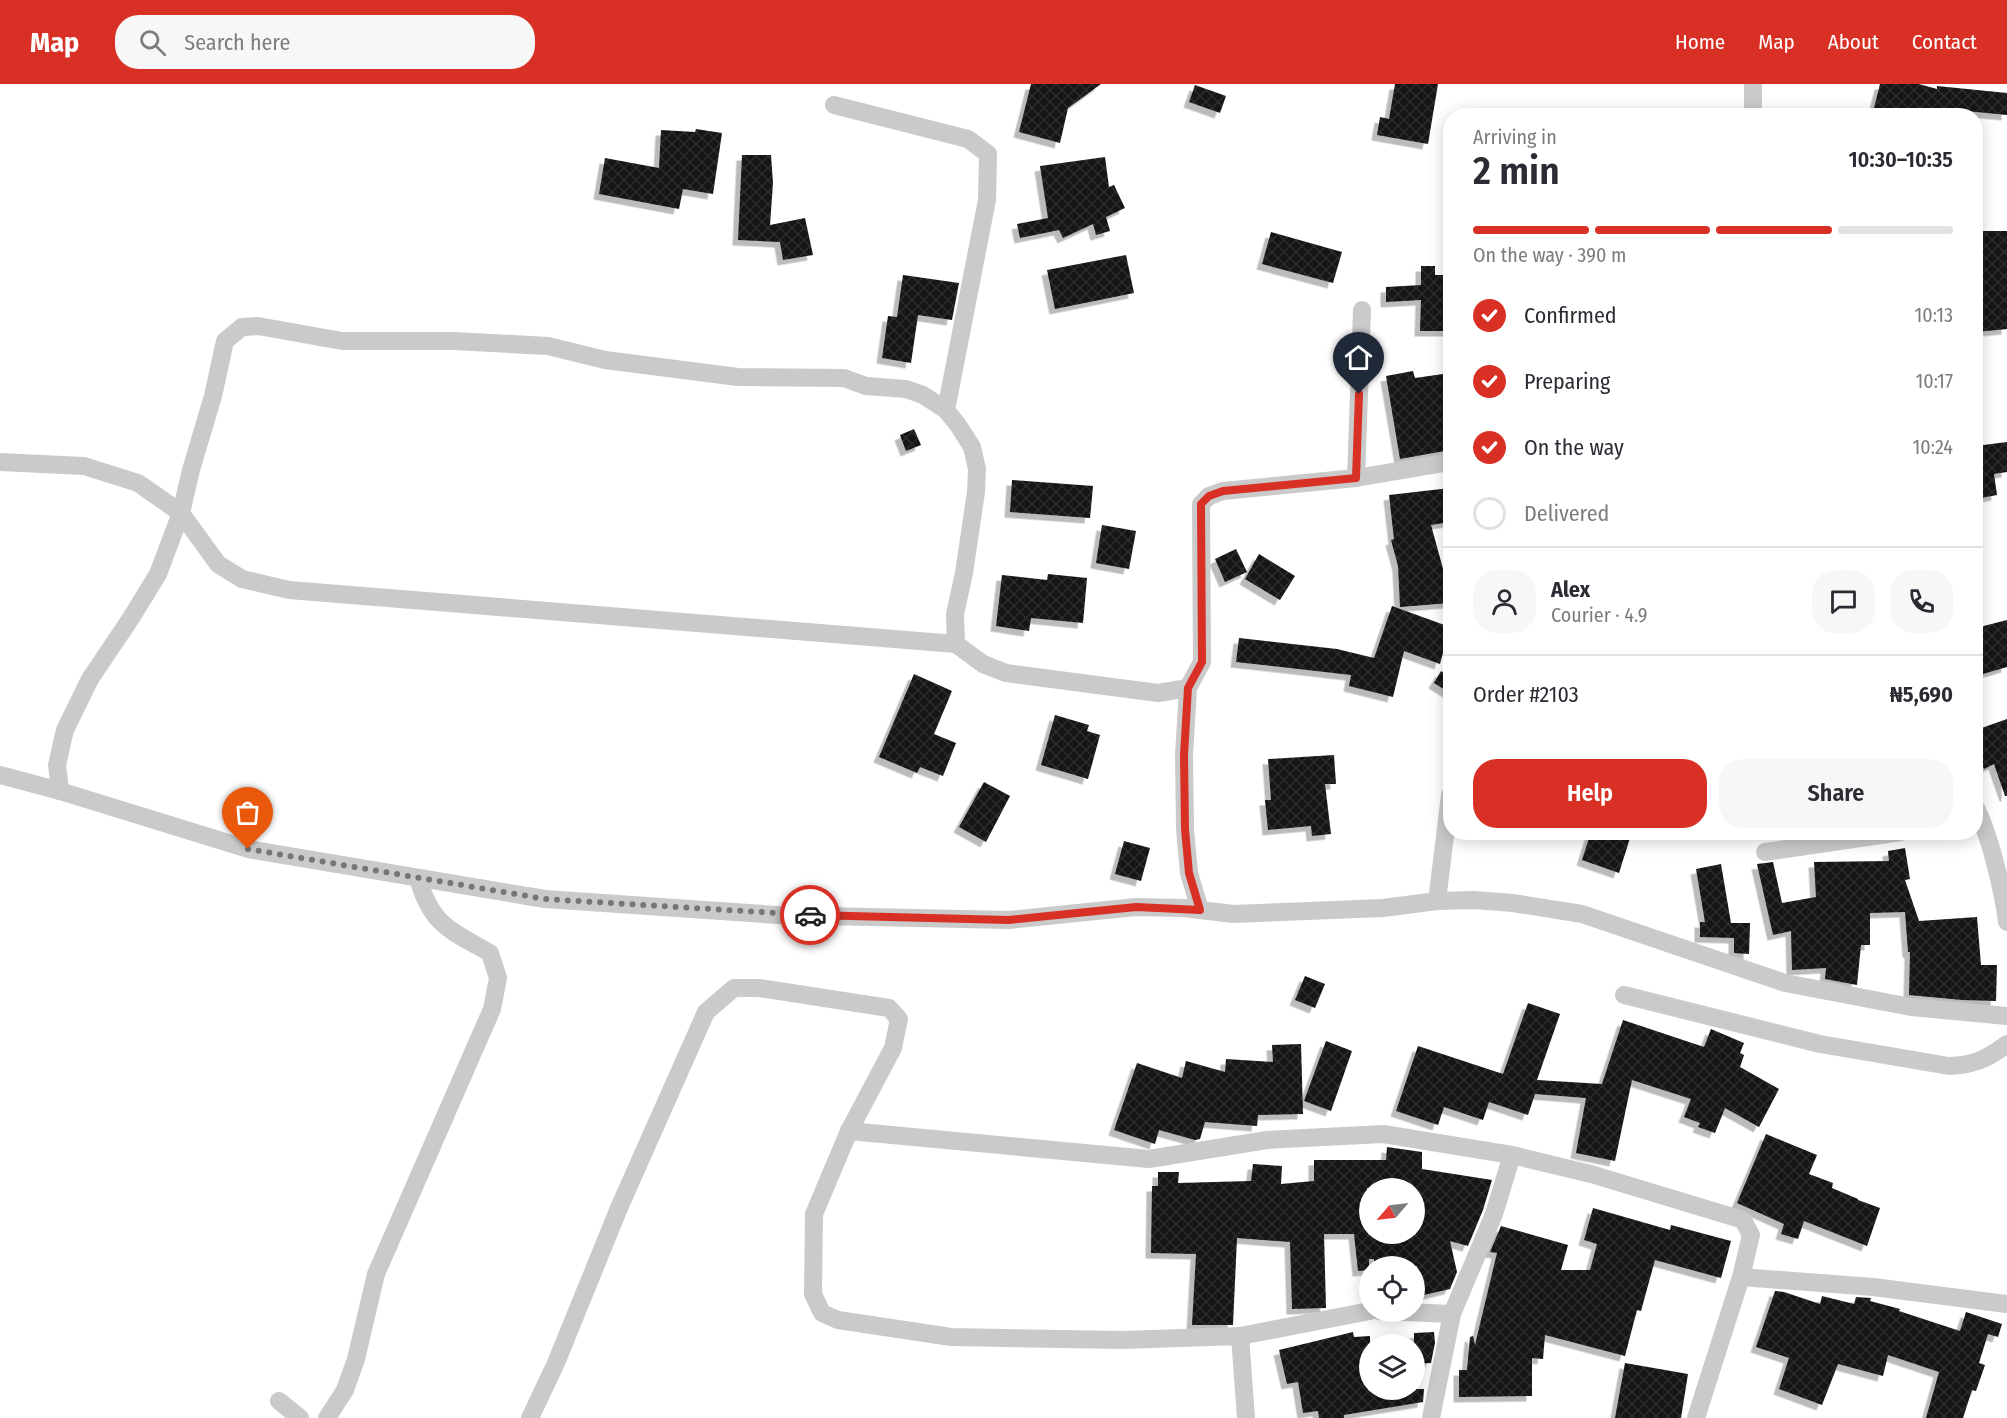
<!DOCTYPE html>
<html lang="en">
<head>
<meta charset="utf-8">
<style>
	body { margin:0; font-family:"Fira Sans Condensed",sans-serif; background:#f7f7f7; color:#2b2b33; height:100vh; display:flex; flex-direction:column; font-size:22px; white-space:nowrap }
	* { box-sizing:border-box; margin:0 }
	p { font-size:20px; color:#7c7c81 }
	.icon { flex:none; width:33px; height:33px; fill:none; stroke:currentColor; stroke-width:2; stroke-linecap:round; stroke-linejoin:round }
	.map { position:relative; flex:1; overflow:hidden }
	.side { position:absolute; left:1443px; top:24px; width:540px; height:732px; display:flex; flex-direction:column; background:#fff; border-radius:24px; box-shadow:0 3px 15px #0003 }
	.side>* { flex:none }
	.needle { width:39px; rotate:242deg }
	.controls { position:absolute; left:1359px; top:1094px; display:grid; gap:12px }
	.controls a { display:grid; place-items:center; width:66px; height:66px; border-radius:50%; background:#fff; box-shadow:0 3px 15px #0003; font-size:30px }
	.pin { position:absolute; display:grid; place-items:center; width:51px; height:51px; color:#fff; margin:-62px -26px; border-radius:50% 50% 50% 0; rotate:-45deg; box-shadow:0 0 6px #0007 }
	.pin .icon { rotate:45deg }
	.courier { position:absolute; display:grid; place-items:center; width:60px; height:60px; margin:-30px; border:4px solid #d93025; border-radius:50%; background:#fff; color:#222; box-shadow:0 2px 8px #0007 }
	.headline em { font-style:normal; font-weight:600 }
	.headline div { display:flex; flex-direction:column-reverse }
	.headline { display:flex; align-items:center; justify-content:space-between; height:102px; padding:0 30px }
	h1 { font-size:39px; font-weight:600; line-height:45px }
	.bar { display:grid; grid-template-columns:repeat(4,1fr); gap:9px 6px; align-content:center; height:72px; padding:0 30px }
	.bar i { height:8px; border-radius:4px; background:#e1e1e2 }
	.bar .active { background:#d93025 }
	.bar p { grid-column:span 4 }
	.line { display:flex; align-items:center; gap:15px; padding:0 30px; border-top:2px solid #e1e1e2 }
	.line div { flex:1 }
	.round { display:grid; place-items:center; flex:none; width:63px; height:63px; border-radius:24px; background:#f7f7f7 }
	ol { padding:0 30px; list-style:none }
	li { display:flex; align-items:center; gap:18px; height:66px }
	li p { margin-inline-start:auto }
	li .icon { padding:6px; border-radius:50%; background:#d93025; color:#fff; stroke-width:4 }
	li:last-child { color:#7c7c81 }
	li i { width:33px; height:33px; border:3px solid #e1e1e2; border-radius:50% }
	.button { display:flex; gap:12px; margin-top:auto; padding:12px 30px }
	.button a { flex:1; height:69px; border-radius:24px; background:#d93025; color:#fff; font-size:24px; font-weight:600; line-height:69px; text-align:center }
	.button a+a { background:#f7f7f7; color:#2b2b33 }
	header { display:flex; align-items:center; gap:36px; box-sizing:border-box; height:84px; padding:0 30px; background:#d93025; color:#fff }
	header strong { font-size:28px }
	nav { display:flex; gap:33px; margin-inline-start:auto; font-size:21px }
	.search { width:420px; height:54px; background:#f7f7f7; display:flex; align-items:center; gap:15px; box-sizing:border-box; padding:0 21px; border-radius:24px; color:#7c7c81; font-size:22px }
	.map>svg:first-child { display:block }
	.building { fill:url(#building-cross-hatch); fill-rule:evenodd; filter:url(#shadow) }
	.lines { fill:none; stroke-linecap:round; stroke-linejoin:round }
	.minor { stroke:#cacaca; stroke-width:18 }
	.done { stroke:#767676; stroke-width:6; stroke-dasharray:0 10.8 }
	.route { stroke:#d93025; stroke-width:8 }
</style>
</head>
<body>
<header>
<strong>Map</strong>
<div class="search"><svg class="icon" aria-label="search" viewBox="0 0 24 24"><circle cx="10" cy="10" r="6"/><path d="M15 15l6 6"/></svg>Search here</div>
<nav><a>Home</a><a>Map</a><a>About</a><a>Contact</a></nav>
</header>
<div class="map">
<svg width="2007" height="1334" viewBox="0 0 2007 1334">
	<defs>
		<pattern id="building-cross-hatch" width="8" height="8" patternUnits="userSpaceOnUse" patternTransform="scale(1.5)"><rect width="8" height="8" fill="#141414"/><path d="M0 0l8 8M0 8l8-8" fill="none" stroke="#2e2e2e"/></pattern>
		<filter id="shadow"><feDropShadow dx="-5.5" dy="5.5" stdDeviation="0" flood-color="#0004"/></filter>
	</defs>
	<rect width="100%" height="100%" fill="#fff"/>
	<g class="building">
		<path d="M1031 0H1101L1068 24 1060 59 1019 48Z"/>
		<path d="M1395 0H1438L1428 60 1377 51 1380 33 1389 35Z"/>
		<path d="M1880 0H1919L1937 5V2L2007 9V31L1946 25 1945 31 1915 28 1914 32H1872Z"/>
		<path d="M1195 1 1226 12 1220 29 1189 18Z"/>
		<path d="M696 45 722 49 713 110 683 105 679 125 599 110 605 74 659 84 661 46 695 48Z"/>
		<path d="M742 71H771L773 99 770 141 805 134 813 171 783 176 780 158 738 156Z"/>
		<path d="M1105 73 1109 103 1114 101 1125 124 1106 133 1110 147 1096 151 1093 140 1063 154 1059 146 1020 154 1017 140 1048 134 1040 82Z"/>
		<path d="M1976 147H2007V245L1976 248Z"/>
		<path d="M1271 148 1342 168 1333 199 1262 180Z"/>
		<path d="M1126 171 1134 209 1055 225 1047 186Z"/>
		<path d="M1421 182H1435V191H1450V247H1420L1421 216 1386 218V203L1421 201Z"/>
		<path d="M903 191 959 199 952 236 918 231 911 279 882 274 888 232 897 233Z"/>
		<path d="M1413 287 1415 294 1450 289V366L1400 375 1386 292Z"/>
		<path d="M914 345 921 361 906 367 900 351Z"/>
		<path d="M2007 358V388L1994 390 1997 411 1976 415V362Z"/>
		<path d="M1012 396 1093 402 1090 434 1010 428Z"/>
		<path d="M1450 404V438L1431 441 1445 492H1448L1450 519 1400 523 1398 482 1391 456 1394 455 1389 411Z"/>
		<path d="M1102 441 1136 447 1129 485 1096 479Z"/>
		<path d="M1236 465 1247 488 1225 498 1215 475Z"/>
		<path d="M1259 470 1295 492 1280 516 1245 495Z"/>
		<path d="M1048 490 1087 494 1083 539 1031 534 1029 547 996 542 1002 491 1047 496Z"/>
		<path d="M1392 522 1450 543 1440 580 1404 567 1393 613 1349 602 1351 591 1236 578 1239 554 1337 565 1374 574Z"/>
		<path d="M2007 536V583L1976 592V544Z"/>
		<path d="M1441 587 1450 593V609L1434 599Z"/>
		<path d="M914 590 952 607 934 650 956 659 943 692 920 683 917 689 879 673Z"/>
		<path d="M1055 631 1089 641 1087 647 1100 651 1088 695 1041 681Z"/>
		<path d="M2007 635V712H2005L1994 680 1984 685 1976 667V646Z"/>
		<path d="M1334 671 1336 700H1325L1331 750 1312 752 1311 742 1268 746 1265 716H1271L1268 675Z"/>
		<path d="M984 698 1010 712 986 758 959 743Z"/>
		<path d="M1591 748H1614L1630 754 1619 789 1582 776Z"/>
		<path d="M1124 757 1150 764 1141 797 1115 790Z"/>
		<path d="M1905 764 1910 795 1905 796 1919 837 1977 833 1981 881H1997L1996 917 1962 916 1909 911 1910 868H1908L1905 828 1870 829V861H1861L1857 901 1825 895 1826 884 1792 886 1791 847 1773 851 1757 780 1773 778 1782 819 1816 813 1814 778 1889 777 1888 767Z"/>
		<path d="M1721 780 1731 839H1750L1749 870 1734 869V854L1700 853V838H1705L1696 785Z"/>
		<path d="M1305 892 1325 900 1315 924 1295 916Z"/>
		<path d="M1528 919 1560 930 1537 996 1602 1000 1623 936 1704 963 1711 945 1744 959 1740 969 1744 971 1740 983 1779 1005 1759 1043 1725 1024 1715 1049 1698 1043 1700 1039 1684 1033 1691 1015 1632 996 1615 1077 1576 1069 1586 1014 1535 1010 1528 1031 1489 1018 1483 1036 1444 1023 1438 1041 1396 1027 1418 962 1503 990Z"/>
		<path d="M1326 957 1352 967 1331 1027 1304 1017Z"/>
		<path d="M1301 960 1303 1030 1258 1031 1257 1042 1205 1038 1200 1055 1195 1056 1159 1046 1155 1060 1114 1046 1137 979 1182 994 1186 977 1225 988 1226 975 1273 978 1272 961Z"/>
		<path d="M1766 1050 1817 1071 1809 1090 1833 1099 1832 1104 1858 1115V1116L1880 1124 1867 1162 1804 1137 1798 1155 1781 1150 1784 1140 1737 1119Z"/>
		<path d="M1387 1063 1422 1068V1085L1492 1096 1483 1126 1468 1162 1450 1157 1457 1188 1450 1205 1424 1211 1417 1182H1374V1175H1369V1186L1358 1187 1354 1150H1324L1326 1224 1292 1225 1290 1158 1237 1154 1233 1241H1192L1196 1170 1151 1169 1152 1102H1158V1088H1179L1178 1099 1251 1097 1253 1080 1282 1082 1281 1100 1314 1097V1076H1386ZM1367 1104H1414V1151L1368 1148Z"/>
		<path d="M1593 1124 1670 1146 1671 1141 1731 1157 1721 1194 1655 1176 1641 1227 1637 1226 1625 1272 1545 1251 1543 1275 1532 1274V1312L1459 1313V1286H1467L1470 1253 1473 1252 1475 1261 1497 1169 1490 1168 1501 1142 1568 1161 1561 1186H1590L1597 1160 1584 1156Z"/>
		<path d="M1775 1207 1784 1208 1820 1220 1822 1212 1854 1220 1856 1213 1871 1214 1870 1217 1900 1225 1899 1227 1960 1247 1966 1228 2002 1240 1998 1253 1988 1250 1979 1279 1985 1281 1976 1307 1972 1306 1963 1334H1926L1939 1288 1888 1271 1883 1292 1838 1280 1822 1321 1779 1305 1789 1274 1756 1263Z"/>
		<path d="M1353 1248 1354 1253 1370 1252V1305H1424L1423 1318 1344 1331V1334H1319L1318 1327 1303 1329 1298 1298 1287 1300 1279 1266Z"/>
		<path d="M1434 1248 1435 1259 1431 1279 1414 1280V1249Z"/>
		<path d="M1625 1279 1688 1290 1681 1334H1615Z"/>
	</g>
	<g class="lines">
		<g class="minor">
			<path d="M1753 0V32"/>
			<path d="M834 21 968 55 988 70 987 116 946 326"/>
			<path d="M0 378 84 382 138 399 181 429 218 480 242 495 289 506 956 560"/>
			<path d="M1356 394 1362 226"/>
			<path d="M1188 604 1202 578 1201 420 1209 412 1223 407 1356 394 1450 378"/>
			<path d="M0 691 60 707 248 765 545 815 777 831 1009 836 1136 823 1184 824 1233 830 1383 824 1437 817 1474 816 1513 819 1582 830 1785 899 1911 923 2007 932"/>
			<path d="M60 707 57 681 65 646 90 595 131 534 158 490 181 429 191 386 213 312 225 257 242 243 258 242 342 257H454L548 262 605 276 738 293 844 294 866 302 906 305 923 311 946 326 958 341 972 363 977 385 976 408 964 489 955 530 956 560 983 580 1006 589 1158 609 1188 604 1184 671 1185 745 1189 789 1200 826"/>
			<path d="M1976 724C1990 752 2003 806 2007 838"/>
			<path d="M1765 768 1901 748"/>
			<path d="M1437 817 1450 711"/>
			<path d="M1624 911 1820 960 1949 982C1974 981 1987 975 2007 960"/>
			<path d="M849 1047 1149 1075 1267 1056 1383 1050 1512 1071 1591 1090 1743 1136 1751 1151 1741 1193 1696 1334"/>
			<path d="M1741 1193 1873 1203 2007 1220"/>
			<path d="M1379 1227 1452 1230"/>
			<path d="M1240 1252 1370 1227"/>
			<path d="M279 1317 300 1334"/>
			<path d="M327 1334 345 1306 356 1275 376 1190 492 925 498 894 490 869C450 846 431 841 418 794"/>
			<path d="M530 1334 556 1279 619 1124 706 928 734 904H759L889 924 899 935 893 964 849 1047 814 1130 813 1210 822 1229 838 1236 951 1253 1122 1256 1240 1252 1246 1334"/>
			<path d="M1431 1334 1452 1230 1494 1130 1512 1071"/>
		</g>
	</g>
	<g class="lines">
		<path class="done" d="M248 765 545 815 810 831"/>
		<path class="route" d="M810 831 1009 836 1136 823 1200 826 1189 789 1185 745 1184 671 1188 604 1202 578 1201 420 1209 412 1223 407 1356 394 1359 310"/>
	</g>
</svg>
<div class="controls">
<a><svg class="needle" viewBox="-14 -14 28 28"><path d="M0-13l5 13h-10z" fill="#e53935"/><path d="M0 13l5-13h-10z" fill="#7c7c81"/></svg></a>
<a><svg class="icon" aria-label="locate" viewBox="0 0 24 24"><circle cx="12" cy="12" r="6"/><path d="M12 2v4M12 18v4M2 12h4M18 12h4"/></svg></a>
<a><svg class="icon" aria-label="layers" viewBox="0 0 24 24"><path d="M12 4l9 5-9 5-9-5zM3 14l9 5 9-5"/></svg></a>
</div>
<div class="pin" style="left:248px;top:765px;background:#ea580c"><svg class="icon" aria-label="bag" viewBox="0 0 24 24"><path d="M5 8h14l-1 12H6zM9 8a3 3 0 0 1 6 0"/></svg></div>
<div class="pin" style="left:1359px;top:310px;background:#1f2937"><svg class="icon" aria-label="home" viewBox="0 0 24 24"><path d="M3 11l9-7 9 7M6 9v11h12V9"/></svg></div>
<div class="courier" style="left:810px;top:831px"><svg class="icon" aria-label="car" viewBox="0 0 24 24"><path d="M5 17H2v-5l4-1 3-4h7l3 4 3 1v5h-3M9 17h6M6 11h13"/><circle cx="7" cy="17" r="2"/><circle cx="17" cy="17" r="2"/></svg></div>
<section class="side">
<div class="headline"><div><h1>2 min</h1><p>Arriving in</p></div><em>10:30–10:35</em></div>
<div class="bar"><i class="active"></i><i class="active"></i><i class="active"></i><i></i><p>On the way · 390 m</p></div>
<ol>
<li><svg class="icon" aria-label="check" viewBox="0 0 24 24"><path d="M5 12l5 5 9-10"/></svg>Confirmed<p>10:13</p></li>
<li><svg class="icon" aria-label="check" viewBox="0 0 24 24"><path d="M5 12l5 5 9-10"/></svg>Preparing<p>10:17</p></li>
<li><svg class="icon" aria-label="check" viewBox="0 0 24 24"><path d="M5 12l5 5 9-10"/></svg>On the way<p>10:24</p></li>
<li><i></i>Delivered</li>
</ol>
<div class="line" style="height:108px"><a class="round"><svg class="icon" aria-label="person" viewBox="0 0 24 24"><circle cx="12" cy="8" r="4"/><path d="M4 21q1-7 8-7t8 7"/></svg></a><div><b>Alex</b><p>Courier · 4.9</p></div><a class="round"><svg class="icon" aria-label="chat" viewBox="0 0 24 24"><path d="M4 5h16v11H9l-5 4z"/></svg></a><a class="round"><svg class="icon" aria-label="phone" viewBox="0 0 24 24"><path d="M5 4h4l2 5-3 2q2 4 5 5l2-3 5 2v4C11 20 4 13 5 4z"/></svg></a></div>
<div class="line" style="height:78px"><div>Order #2103</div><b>₦5,690</b></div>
<div class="button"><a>Help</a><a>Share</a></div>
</section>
</div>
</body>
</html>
